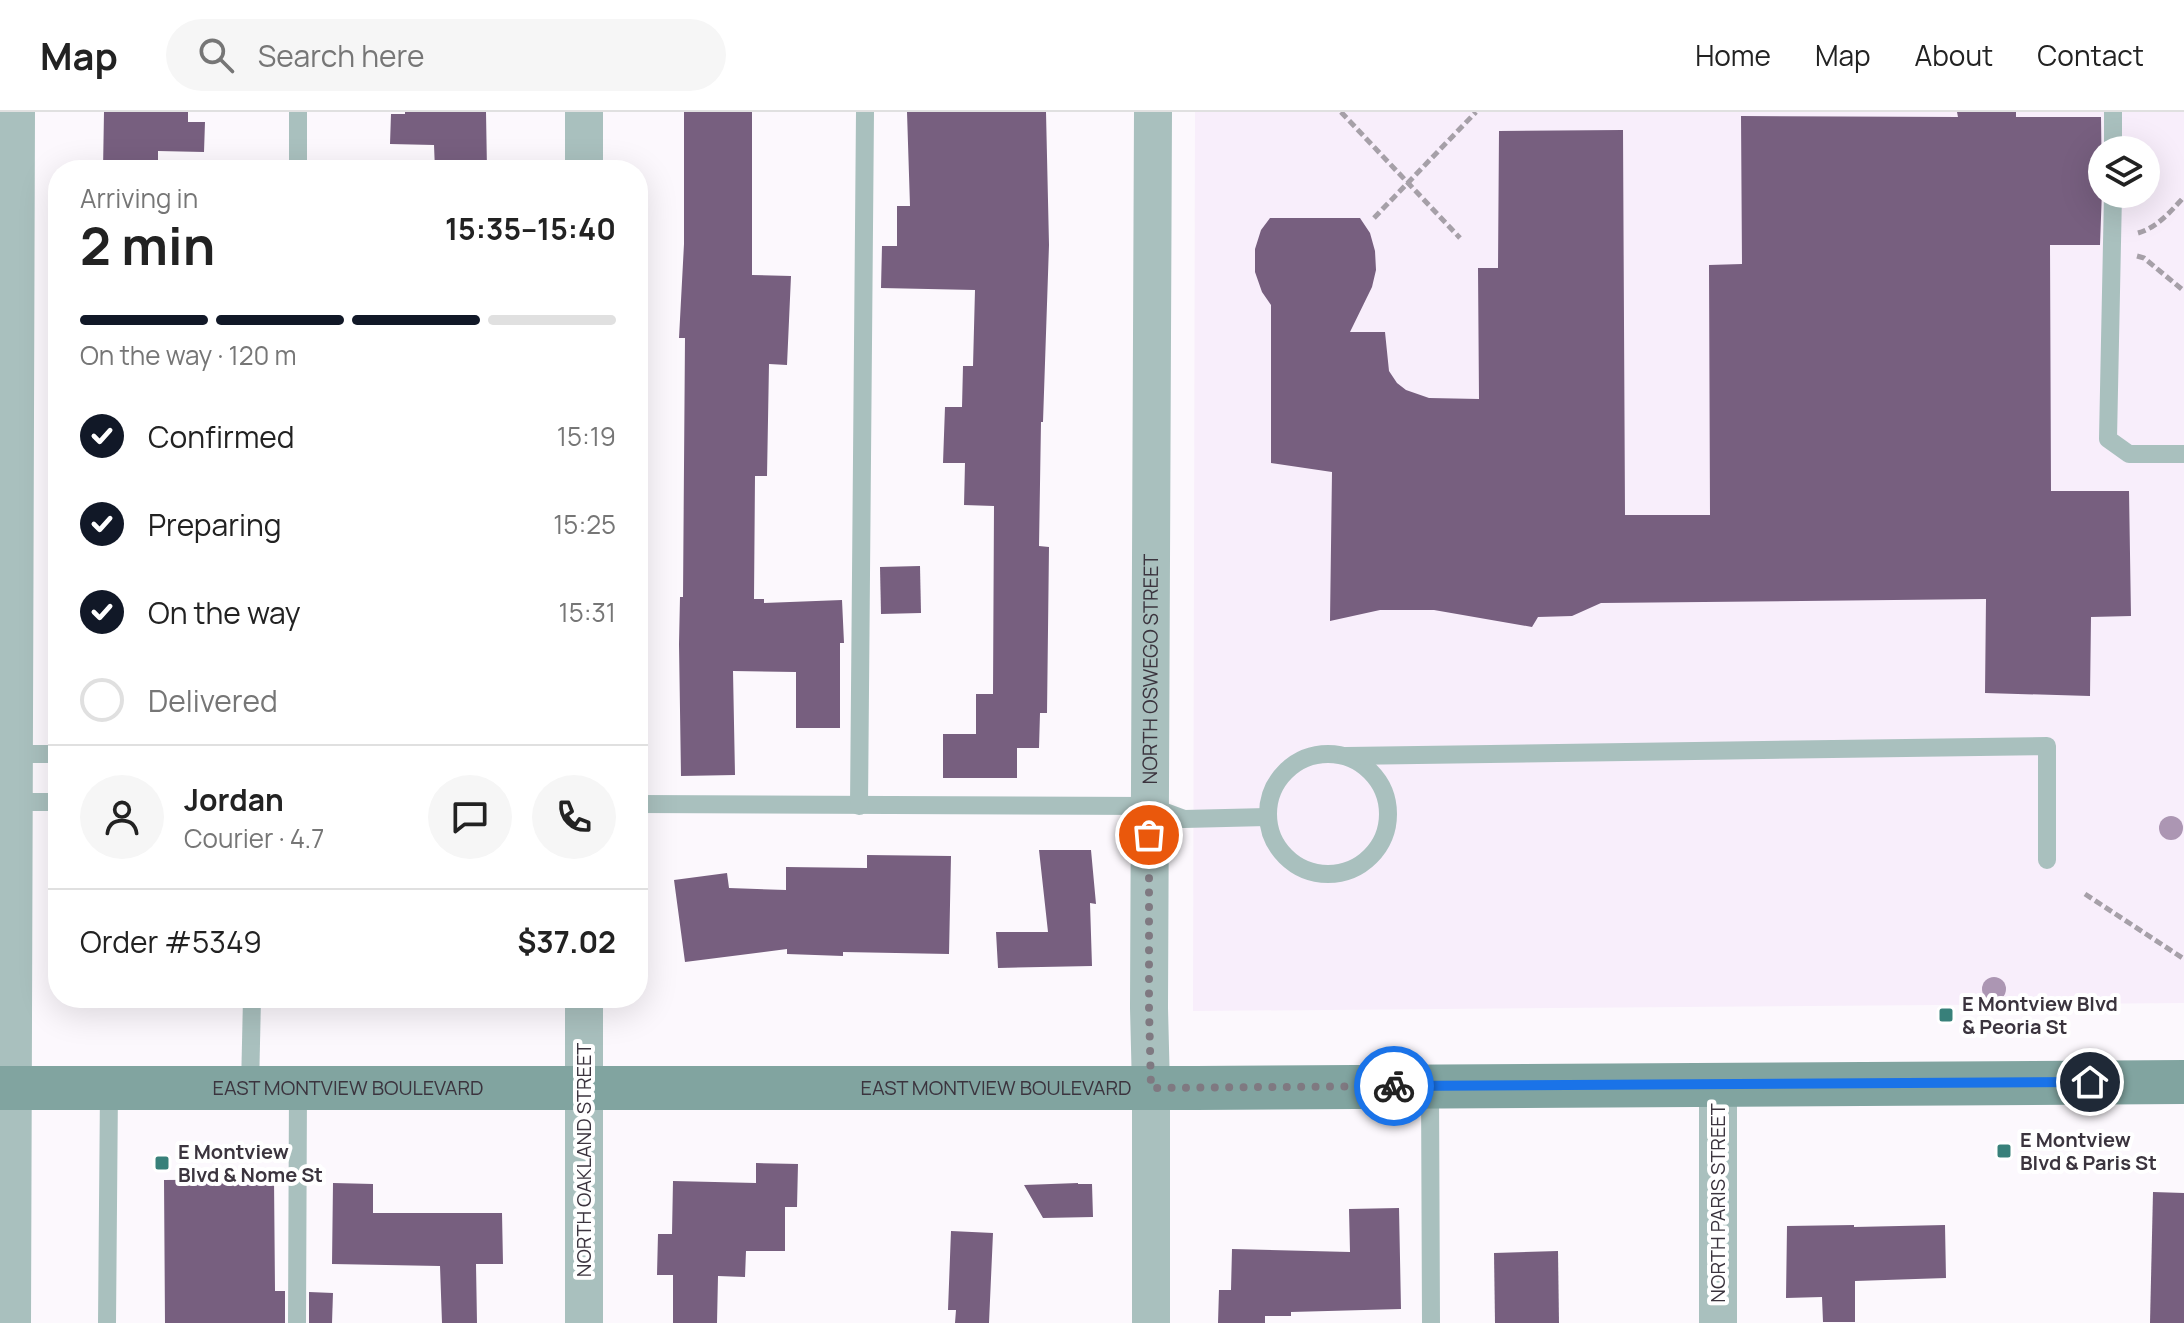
<!DOCTYPE html>
<html lang="en">
<head>
<meta charset="utf-8">
<style>
	body { margin:0; font-family:Manrope,sans-serif; background:#f6f6f6; color:#222; height:100vh; display:flex; flex-direction:column; font-size:30px; white-space:nowrap }
	* { box-sizing:border-box; margin:0 }
	p { font-size:26px; color:#767676 }
	.icon { flex:none; width:44px; height:44px; fill:none; stroke:currentColor; stroke-width:2; stroke-linecap:round; stroke-linejoin:round }
	.map { position:relative; flex:1; overflow:hidden }
	.side { position:absolute; left:48px; top:48px; width:600px; height:848px; display:flex; flex-direction:column; background:#fff; border-radius:32px; box-shadow:0 8px 32px #0002 }
	.side>* { flex:none }
	.controls { position:absolute; left:2088px; top:24px; display:grid; gap:16px }
	.controls a { display:grid; place-items:center; width:72px; height:72px; border-radius:50%; background:#fff; box-shadow:0 8px 32px #0002; font-size:40px }
	.pin { position:absolute; display:grid; place-items:center; width:68px; height:68px; color:#fff; margin:-34px; border:4px solid #fff; border-radius:50%; box-shadow:0 2px 8px #0007 }
	.courier { position:absolute; display:grid; place-items:center; width:80px; height:80px; margin:-40px; border:6px solid #1a73e8; border-radius:50%; background:#fff; color:#222; box-shadow:0 2px 10px #0007 }
	.headline em { font-style:normal; font-weight:700 }
	.headline div { display:flex; flex-direction:column-reverse }
	.headline { display:flex; align-items:center; justify-content:space-between; height:136px; padding:0 32px }
	h1 { font-size:52px; font-weight:700; line-height:60px }
	.bar { display:grid; grid-template-columns:repeat(4,1fr); gap:12px 8px; align-content:center; height:96px; padding:0 32px }
	.bar i { height:10px; border-radius:6px; background:#e0e0e0 }
	.bar .current { background:#111827 }
	.bar p { grid-column:span 4 }
	.line { display:flex; align-items:center; gap:20px; padding:0 32px; border-top:2px solid #e0e0e0 }
	.line div { flex:1 }
	.round { display:grid; place-items:center; flex:none; width:84px; height:84px; border-radius:42px; background:#f6f6f6 }
	ol { padding:0 32px; list-style:none }
	li { display:flex; align-items:center; gap:24px; height:88px }
	li p { margin-inline-start:auto }
	li .icon { padding:8px; border-radius:50%; background:#111827; color:#fff; stroke-width:4 }
	li:last-child { color:#767676 }
	li i { width:44px; height:44px; border:4px solid #e0e0e0; border-radius:50% }
	header { display:flex; align-items:center; gap:48px; box-sizing:border-box; height:112px; padding:0 40px; background:#fff; border-bottom:2px solid #e0e0e0 }
	header strong { font-size:38px }
	nav { display:flex; gap:44px; margin-inline-start:auto; font-size:28px }
	.search { width:560px; height:72px; background:#f6f6f6; display:flex; align-items:center; gap:20px; box-sizing:border-box; padding:0 28px; border-radius:44px; color:#767676; font-size:30px }
	.map>svg:first-child { display:block }
	.built { fill:#f8eefb; fill-rule:evenodd }
	.building { fill:#775f7f }
	.lines { fill:none; stroke-linecap:round; stroke-linejoin:round }
	.path { stroke:#a6a0a8; stroke-width:5; stroke-dasharray:8 4; stroke-linecap:butt }
	.lane { stroke:#a9c0be; stroke-width:18 }
	.street { stroke:#a9c0be; stroke-width:38 }
	.secondary { stroke:#81a4a0; stroke-width:44 }
	.tree { fill:#ac96b3 }
	.done { stroke:#7f7981; stroke-width:8; stroke-dasharray:0 14.4 }
	.route { stroke:#1a73e8; stroke-width:10 }
	.poi-dot { fill:#38807a; stroke:#fff; stroke-width:3 }
	.labels { text-anchor:middle; stroke-width:8; stroke-linejoin:round; paint-order:stroke }
	.street-label { font-size:20px; fill:#3b343e; stroke:#fff }
	.poi-label { font-size:20px; font-weight:bold; fill:#3b343e; stroke:#fff; text-anchor:start }
</style>
</head>
<body>
<header>
<strong>Map</strong>
<div class="search"><svg class="icon" aria-label="search" viewBox="0 0 24 24"><circle cx="10" cy="10" r="6"/><path d="M15 15l6 6"/></svg>Search here</div>
<nav><a>Home</a><a>Map</a><a>About</a><a>Contact</a></nav>
</header>
<div class="map">
<svg width="2184" height="1211" viewBox="0 0 2184 1211">
	<rect width="100%" height="100%" fill="#fcf8fd"/>
	<path class="built" d="M1195 0H2184V891L1193 899ZM2102 38H2146V82H2102Z"/>
	<g class="building">
		<path d="M104 0H188V10H205L204 40 158 39V58H103Z"/>
		<path d="M405 0H486L487 58H435L434 33 390 32 391 2H405Z"/>
		<path d="M684 0H752V163L791 164 787 253 769 252 767 364H755L754 487H764V491L842 488 844 531H840V616H796V560L733 559 735 663 681 664 679 532 680 485H683L685 226H679L684 132Z"/>
		<path d="M907 0H1046L1049 133 1043 310H1041L1039 434 1049 435 1047 601H1040L1039 636H1017V666H943V622H976V582H993L994 394 964 393 965 351H943L945 295H962L963 254H973L975 178 881 176 882 134H897V94H910Z"/>
		<path d="M1957 0H2016V5H2101L2102 78 2100 133H2050L2051 379H2129L2131 504 2091 505 2090 584 1985 581 1986 487 1601 491 1572 504 1538 505 1532 515 1434 498H1380L1330 509 1332 360 1271 351V193L1262 180 1255 160V137L1261 118 1270 106H1360L1370 121 1375 139 1376 158 1372 175 1350 220H1385L1389 259 1397 271 1406 278 1429 286 1479 287 1478 156H1498L1499 19 1623 18 1625 403H1710L1709 153 1742 152 1741 4 1958 5Z"/>
		<path d="M920 454 921 501 881 502 880 455Z"/>
		<path d="M1039 738H1091L1096 792 1090 791 1092 854 998 856 996 820H1048Z"/>
		<path d="M867 743 951 744 949 842 843 840V844L787 842V837L685 850 674 768 727 761 729 776 786 778V755L867 756Z"/>
		<path d="M756 1051 798 1052 797 1095H785V1139H746L745 1165 718 1164 717 1211H673V1163H657L658 1122H672L673 1069 756 1071Z"/>
		<path d="M274 1067 275 1179H285V1211H165L164 1068Z"/>
		<path d="M333 1071 373 1072V1101H502L503 1152H476L477 1211H442L440 1154 332 1152Z"/>
		<path d="M1078 1071V1072H1092L1093 1105 1043 1106 1024 1073Z"/>
		<path d="M2153 1080 2184 1081V1211H2150Z"/>
		<path d="M1399 1096 1401 1197 1291 1200V1204H1265V1211H1218L1219 1178H1231L1232 1137 1350 1140 1349 1097Z"/>
		<path d="M1854 1113V1115L1945 1113 1946 1166 1855 1169V1210H1823L1822 1185 1786 1186 1787 1114Z"/>
		<path d="M951 1119 993 1121 989 1211H955L956 1198H948Z"/>
		<path d="M1558 1139 1559 1211H1495L1494 1141Z"/>
		<path d="M309 1180 333 1181 332 1211H309Z"/>
	</g>
	<g class="lines">
		<g class="path">
			<path d="M1341 0 1460 126"/>
			<path d="M1374 106 1476 0"/>
			<path d="M2138 121C2158 115 2170 100 2184 85"/>
			<path d="M2137 144 2144 146 2184 179"/>
			<path d="M2085 782 2184 847"/>
		</g>
		<g class="lane">
			<path d="M2113 0V38"/>
			<path d="M298 58V0"/>
			<path d="M2113 82 2108 327 2129 342H2184"/>
			<path d="M11 642H58"/>
			<circle cx="1328" cy="702" r="60"/>
			<path d="M1346 644 2047 634V748"/>
			<path d="M15 690H58"/>
			<path d="M638 692 1149 694 1184 707 1267 705"/>
			<path d="M859 694 865 0"/>
			<path d="M1430 974 1431 1211"/>
			<path d="M250 976 252 886"/>
			<path d="M107 1211 109 976"/>
			<path d="M297 1211 298 976"/>
		</g>
		<g class="street">
			<path d="M584 58V0"/>
			<path d="M12 1211 16 0"/>
			<path d="M584 1211V886"/>
			<path id="s1" d="M1151 1211V976L1149 896 1153 0"/>
			<path d="M1718 1211V971"/>
		</g>
		<path class="secondary" id="s2" d="M0 976H1196L2184 970"/>
	</g>
	<g class="tree">
		<circle cx="2171" cy="716" r="12"/>
		<circle cx="1994" cy="877" r="12"/>
	</g>
	<g class="lines">
		<path class="done" d="M1149 723V896L1151 976 1394 974"/>
		<path class="route" d="M1394 974 2090 970"/>
	</g>
	<g class="poi-dot">
		<rect x="1938" y="895" width="16" height="16" rx="4"/>
		<rect x="1996" y="1031" width="16" height="16" rx="4"/>
		<rect x="154" y="1043" width="16" height="16" rx="4"/>
	</g>
	<g class="labels">
		<g class="street-label">
			<text dy="7" stroke="none"><textPath href="#s1" startOffset="654">NORTH OSWEGO STREET</textPath></text>
			<text dy="7" stroke="none"><textPath href="#s2" startOffset="348">EAST MONTVIEW BOULEVARD</textPath></text>
			<text dy="7" stroke="none"><textPath href="#s2" startOffset="996">EAST MONTVIEW BOULEVARD</textPath></text>
			<text transform="translate(584 1048) rotate(-90)" y="7">NORTH OAKLAND STREET</text>
			<text transform="translate(1718 1091) rotate(-90)" y="7">NORTH PARIS STREET</text>
		</g>
		<g class="poi-label">
			<text x="1962" y="899">E Montview Blvd<tspan x="1962" dy="23">&amp; Peoria St</tspan></text>
			<text x="2020" y="1035">E Montview<tspan x="2020" dy="23">Blvd &amp; Paris St</tspan></text>
			<text x="178" y="1047">E Montview<tspan x="178" dy="23">Blvd &amp; Nome St</tspan></text>
		</g>
	</g>
</svg>
<div class="controls">
<a><svg class="icon" aria-label="layers" viewBox="0 0 24 24"><path d="M12 4l9 5-9 5-9-5zM3 14l9 5 9-5"/></svg></a>
</div>
<div class="pin" style="left:1149px;top:723px;background:#ea580c"><svg class="icon" aria-label="bag" viewBox="0 0 24 24"><path d="M5 8h14l-1 12H6zM9 8a3 3 0 0 1 6 0"/></svg></div>
<div class="pin" style="left:2090px;top:970px;background:#1f2937"><svg class="icon" aria-label="home" viewBox="0 0 24 24"><path d="M3 11l9-7 9 7M6 9v11h12V9"/></svg></div>
<div class="courier" style="left:1394px;top:974px"><svg class="icon" aria-label="bike" viewBox="0 0 24 24"><circle cx="6" cy="16" r="4"/><circle cx="18" cy="16" r="4"/><path d="M6 16l4-8h5l3 8M10 8l3 8H6M13 5h3"/></svg></div>
<section class="side">
<div class="headline"><div><h1>2 min</h1><p>Arriving in</p></div><em>15:35–15:40</em></div>
<div class="bar"><i class="current"></i><i class="current"></i><i class="current"></i><i></i><p>On the way · 120 m</p></div>
<ol>
<li><svg class="icon" aria-label="check" viewBox="0 0 24 24"><path d="M5 12l5 5 9-10"/></svg>Confirmed<p>15:19</p></li>
<li><svg class="icon" aria-label="check" viewBox="0 0 24 24"><path d="M5 12l5 5 9-10"/></svg>Preparing<p>15:25</p></li>
<li><svg class="icon" aria-label="check" viewBox="0 0 24 24"><path d="M5 12l5 5 9-10"/></svg>On the way<p>15:31</p></li>
<li><i></i>Delivered</li>
</ol>
<div class="line" style="height:144px"><a class="round"><svg class="icon" aria-label="person" viewBox="0 0 24 24"><circle cx="12" cy="8" r="4"/><path d="M4 21q1-7 8-7t8 7"/></svg></a><div><b>Jordan</b><p>Courier · 4.7</p></div><a class="round"><svg class="icon" aria-label="chat" viewBox="0 0 24 24"><path d="M4 5h16v11H9l-5 4z"/></svg></a><a class="round"><svg class="icon" aria-label="phone" viewBox="0 0 24 24"><path d="M5 4h4l2 5-3 2q2 4 5 5l2-3 5 2v4C11 20 4 13 5 4z"/></svg></a></div>
<div class="line" style="height:104px"><div>Order #5349</div><b>$37.02</b></div>
</section>
</div>
</body>
</html>
